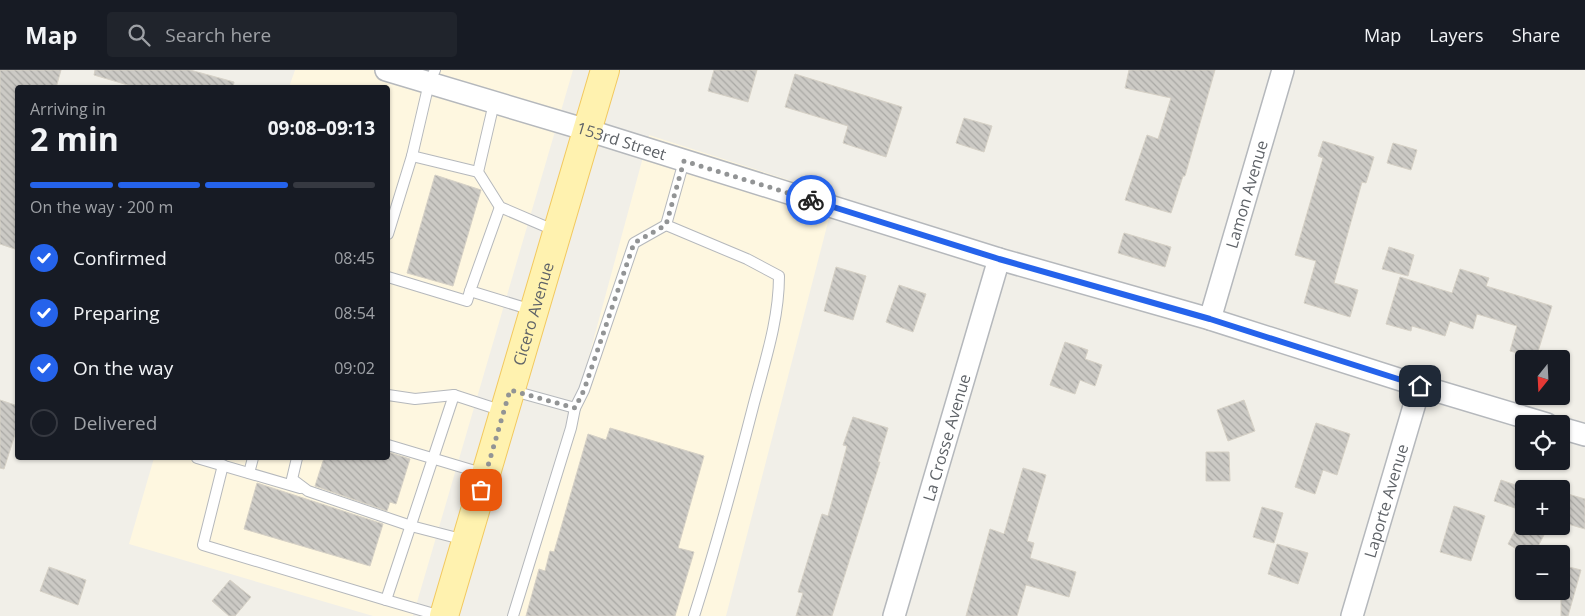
<!DOCTYPE html>
<html lang="en">
<head>
<meta charset="utf-8">
<style>
	body { margin:0; font-family:"Open Sans",sans-serif; background:#20242c; color:#f1f3f6; height:100vh; display:flex; flex-direction:column; font-size:19px; white-space:nowrap }
	* { box-sizing:border-box; margin:0 }
	p { font-size:16px; color:#9ea1a6 }
	.icon { flex:none; width:28px; height:28px; fill:none; stroke:currentColor; stroke-width:2; stroke-linecap:round; stroke-linejoin:round }
	.map { position:relative; flex:1; overflow:hidden }
	.panel { position:absolute; left:15px; top:15px; width:375px; height:375px; display:flex; flex-direction:column; background:#171b24; border-radius:5px; box-shadow:0 1px 4px #0004 }
	.panel>* { flex:none }
	.needle { width:32px; rotate:198deg }
	.buttons { position:absolute; left:1515px; top:280px; display:grid; gap:10px }
	.buttons a { display:grid; place-items:center; width:55px; height:55px; border-radius:5px; background:#171b24; box-shadow:0 1px 4px #0004; font-size:25px }
	.pin { position:absolute; display:grid; place-items:center; width:42px; height:42px; color:#fff; margin:-21px; border-radius:10px; box-shadow:0 2px 8px #0006 }
	.courier { position:absolute; display:grid; place-items:center; width:50px; height:50px; margin:-25px; border:4px solid #2563eb; border-radius:50%; background:#fff; color:#222; box-shadow:0 1px 6px #0007 }
	.headline em { font-style:normal; font-weight:700 }
	.headline div { display:flex; flex-direction:column-reverse }
	.headline { display:flex; align-items:center; justify-content:space-between; height:85px; padding:0 15px }
	h1 { font-size:32px; font-weight:700; line-height:38px }
	.bar { display:grid; grid-template-columns:repeat(4,1fr); gap:8px 5px; align-content:center; height:60px; padding:0 15px }
	.bar i { height:6px; border-radius:4px; background:#363941 }
	.bar .active { background:#2563eb }
	.bar p { grid-column:span 4 }
	ol { padding:0 15px; list-style:none }
	li { display:flex; align-items:center; gap:15px; height:55px }
	li p { margin-inline-start:auto }
	li .icon { padding:5px; border-radius:50%; background:#2563eb; color:#fff; stroke-width:4 }
	li:last-child { color:#9ea1a6 }
	li i { width:28px; height:28px; border:2px solid #363941; border-radius:50% }
	header { display:flex; align-items:center; gap:30px; box-sizing:border-box; height:70px; padding:0 25px; background:#171b24; border-bottom:1px solid #363941 }
	header strong { font-size:24px }
	nav { display:flex; gap:28px; margin-inline-start:auto; font-size:18px }
	.search { width:350px; height:45px; background:#20242c; display:flex; align-items:center; gap:12px; box-sizing:border-box; padding:0 18px; border-radius:5px; color:#9ea1a6; font-size:19px }
	.map>svg:first-child { display:block }
	.commercial { fill:#fef7e0 }
	.building { fill:url(#building-back-hatch); stroke:#d6d1c6 }
	.lines { fill:none; stroke-linecap:round; stroke-linejoin:round }
	.service-casing { stroke:#b5b8bc; stroke-width:12 }
	.minor-casing { stroke:#b5b8bc; stroke-width:24 }
	.primary-casing { stroke:#f2c960; stroke-width:30 }
	.service { stroke:#fff; stroke-width:10 }
	.minor { stroke:#fff; stroke-width:21 }
	.primary { stroke:#fff2af; stroke-width:28 }
	.done { stroke:#929495; stroke-width:5; stroke-dasharray:0 9 }
	.route { stroke:#2563eb; stroke-width:6 }
	.labels { text-anchor:middle; stroke-width:5; stroke-linejoin:round; paint-order:stroke }
	.street-label { font-size:16px; fill:#5f6368; stroke:#fff }
</style>
</head>
<body>
<header>
<strong>Map</strong>
<div class="search"><svg class="icon" aria-label="search" viewBox="0 0 24 24"><circle cx="10" cy="10" r="6"/><path d="M15 15l6 6"/></svg>Search here</div>
<nav><a>Map</a><a>Layers</a><a>Share</a></nav>
</header>
<div class="map">
<svg width="1585" height="546" viewBox="0 0 1585 546">
	<defs>
		<pattern id="building-back-hatch" width="6" height="6" patternUnits="userSpaceOnUse" patternTransform="scale(1.25)"><rect width="6" height="6" fill="#cccac5"/><path d="M-1 5l2 2M0 0l6 6M5-1l2 2" fill="none" stroke="#a9a8a4"/></pattern>
	</defs>
	<rect width="100%" height="100%" fill="#f1efe8"/>
	<g class="commercial">
		<path d="M295 0H573L413 546H373L129 474 154 388H388V18L289 17Z"/>
		<path d="M649 65 835 125 726 546H514L554 415Z"/>
	</g>
	<g class="building">
		<path d="M0 0H61L56 18H18V180L0 174Z"/>
		<path d="M95 0H190L234 12 233 18H138L94 5Z"/>
		<path d="M714 0H757L748 32 708 21Z"/>
		<path d="M1129 0H1215L1185 106H1183L1171 143 1125 130 1147 65 1158 69 1171 28 1125 18Z"/>
		<path d="M795 4 902 37 886 87 843 73 848 56 785 37Z"/>
		<path d="M964 48 992 56 984 82 956 73Z"/>
		<path d="M1323 71 1374 87 1366 113 1362 112 1334 213 1358 220 1350 247 1304 233 1316 191 1295 185 1323 88 1318 86Z"/>
		<path d="M1393 73 1417 80 1411 100 1387 93Z"/>
		<path d="M435 105 481 120 453 216 407 203Z"/>
		<path d="M1124 163 1171 177 1165 197 1118 183Z"/>
		<path d="M1389 177 1414 185 1408 206 1382 199Z"/>
		<path d="M836 197 866 206 853 250 824 241Z"/>
		<path d="M1460 199 1489 208 1486 216 1552 236 1536 288 1510 281 1517 256 1477 244 1473 259 1450 251 1445 266 1412 256 1411 261 1386 254 1400 207 1452 223Z"/>
		<path d="M899 215 926 224 913 262 886 252Z"/>
		<path d="M1065 272 1088 280 1085 289 1102 295 1095 316 1080 310 1075 324 1050 315Z"/>
		<path d="M0 330 18 336V355L4 399 0 398Z"/>
		<path d="M1244 330 1255 361 1228 371 1217 340Z"/>
		<path d="M853 347 888 358 878 392H880L832 546H796L803 523 798 522 822 444 828 446 847 376 843 375Z"/>
		<path d="M1316 353 1350 364 1337 405 1323 400 1315 424 1295 417Z"/>
		<path d="M610 358 704 386 678 478 694 482 675 546H526L539 499 545 501 550 481 554 482 588 364 606 370Z"/>
		<path d="M388 382 410 389 396 434 390 432 387 441 315 416 324 388H388Z"/>
		<path d="M1206 382H1229L1230 411H1206Z"/>
		<path d="M1023 398 1046 405 1027 471 1034 473 1030 488 1076 502 1069 527 1026 515 1017 546H966L990 459 1004 464Z"/>
		<path d="M1501 410 1524 418V441L1494 431Z"/>
		<path d="M257 413 383 454 370 496 244 459Z"/>
		<path d="M1561 422 1585 429V459L1561 452Z"/>
		<path d="M1454 436 1485 446 1471 491 1440 482Z"/>
		<path d="M1262 437 1283 443 1274 473 1253 467Z"/>
		<path d="M1521 449 1524 451V456H1534L1545 463 1534 484H1525L1508 474Z"/>
		<path d="M1277 474 1308 483 1298 514 1268 504Z"/>
		<path d="M1561 495 1581 500 1568 546H1561Z"/>
		<path d="M49 497 86 510 78 535 40 521Z"/>
		<path d="M230 510 251 527 235 546H229L212 531Z"/>
	</g>
	<g class="lines">
		<g class="service-casing">
			<g id="service">
				<path d="M435 0 429 13 412 86 478 102"/>
				<path d="M494 33 478 102 500 137 556 161"/>
				<path d="M684 91 666 155 747 189 779 206C779 251 764 294 753 337 735 407 716 477 694 546"/>
				<path d="M500 137 470 221 532 240"/>
				<path d="M388 164 412 86"/>
				<path d="M388 207 467 231 470 221"/>
				<path d="M510 320 575 338 584 320 634 173 666 155"/>
				<path d="M388 325 415 329 454 325"/>
				<path d="M388 375 485 404"/>
				<path d="M197 388 300 418"/>
				<path d="M297 388 292 409 308 421 411 456 465 470"/>
				<path d="M223 395 203 475 386 530"/>
				<path d="M249 403 253 388"/>
				<path d="M441 546 386 530 454 325 503 341"/>
				<path d="M513 546 571 358 575 338"/>
			</g>
		</g>
		<g class="minor-casing">
			<g id="minor">
				<path id="s1" d="M386 0 587 60 999 189 1210 249 1420 316 1547 354"/>
				<path id="s2" d="M1210 249 1283 0"/>
				<path d="M1561 358 1585 365"/>
				<path id="s3" d="M894 546 999 189"/>
				<path id="s4" d="M1352 546 1420 316"/>
			</g>
		</g>
		<g class="primary-casing">
			<g id="primary">
				<path id="s5" d="M444 546 605 0"/>
			</g>
		</g>
		<use href="#service" class="service"/>
		<use href="#minor" class="minor"/>
		<use href="#primary" class="primary"/>
	</g>
	<g class="lines">
		<path class="done" d="M481 420 510 320 575 338 584 320 634 173 666 155 684 91 811 130"/>
		<path class="route" d="M811 130 999 189 1210 249 1420 316"/>
	</g>
	<g class="labels">
		<g class="street-label">
			<text dy="6" stroke="none"><textPath href="#s1" startOffset="246">153rd Street</textPath></text>
			<text dy="6" stroke="none"><textPath href="#s2" startOffset="130">Lamon Avenue</textPath></text>
			<text dy="6" stroke="none"><textPath href="#s5" startOffset="315">Cicero Avenue</textPath></text>
			<text dy="6" stroke="none"><textPath href="#s3" startOffset="186">La Crosse Avenue</textPath></text>
			<text dy="6" stroke="none"><textPath href="#s4" startOffset="120">Laporte Avenue</textPath></text>
		</g>
	</g>
</svg>
<div class="buttons">
<a><svg class="needle" viewBox="-14 -14 28 28"><path d="M0-13l5 13h-10z" fill="#e53935"/><path d="M0 13l5-13h-10z" fill="#9ea1a6"/></svg></a>
<a><svg class="icon" aria-label="locate" viewBox="0 0 24 24"><circle cx="12" cy="12" r="6"/><path d="M12 2v4M12 18v4M2 12h4M18 12h4"/></svg></a>
<a>+</a>
<a>−</a>
</div>
<div class="pin" style="left:481px;top:420px;background:#ea580c"><svg class="icon" aria-label="bag" viewBox="0 0 24 24"><path d="M5 8h14l-1 12H6zM9 8a3 3 0 0 1 6 0"/></svg></div>
<div class="pin" style="left:1420px;top:316px;background:#1f2937"><svg class="icon" aria-label="home" viewBox="0 0 24 24"><path d="M3 11l9-7 9 7M6 9v11h12V9"/></svg></div>
<div class="courier" style="left:811px;top:130px"><svg class="icon" aria-label="bike" viewBox="0 0 24 24"><circle cx="6" cy="16" r="4"/><circle cx="18" cy="16" r="4"/><path d="M6 16l4-8h5l3 8M10 8l3 8H6M13 5h3"/></svg></div>
<section class="panel">
<div class="headline"><div><h1>2 min</h1><p>Arriving in</p></div><em>09:08–09:13</em></div>
<div class="bar"><i class="active"></i><i class="active"></i><i class="active"></i><i></i><p>On the way · 200 m</p></div>
<ol>
<li><svg class="icon" aria-label="check" viewBox="0 0 24 24"><path d="M5 12l5 5 9-10"/></svg>Confirmed<p>08:45</p></li>
<li><svg class="icon" aria-label="check" viewBox="0 0 24 24"><path d="M5 12l5 5 9-10"/></svg>Preparing<p>08:54</p></li>
<li><svg class="icon" aria-label="check" viewBox="0 0 24 24"><path d="M5 12l5 5 9-10"/></svg>On the way<p>09:02</p></li>
<li><i></i>Delivered</li>
</ol>
</section>
</div>
</body>
</html>
